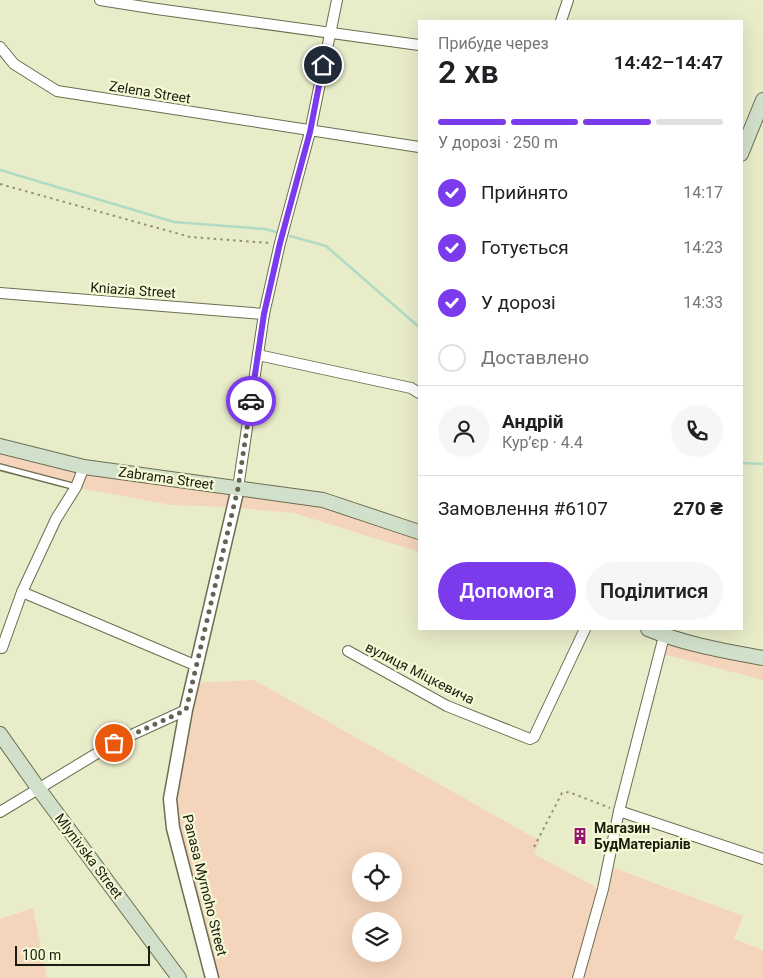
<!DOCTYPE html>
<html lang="uk">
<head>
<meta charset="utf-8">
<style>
	body { margin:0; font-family:Roboto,sans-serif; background:#f6f6f6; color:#202124; height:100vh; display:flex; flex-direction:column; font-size:19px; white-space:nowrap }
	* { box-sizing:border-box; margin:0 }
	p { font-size:16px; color:#757577 }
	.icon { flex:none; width:28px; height:28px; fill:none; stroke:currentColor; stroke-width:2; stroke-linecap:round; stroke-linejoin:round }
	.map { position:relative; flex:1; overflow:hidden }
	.drawer { position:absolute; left:418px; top:20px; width:325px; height:610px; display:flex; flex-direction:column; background:#fff; border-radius:0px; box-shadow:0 5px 20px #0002 }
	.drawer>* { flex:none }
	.controls { position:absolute; left:352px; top:852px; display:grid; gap:10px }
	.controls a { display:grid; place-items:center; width:50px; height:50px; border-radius:50%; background:#fff; box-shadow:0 5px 20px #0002; font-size:25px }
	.scale { position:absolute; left:15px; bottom:12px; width:135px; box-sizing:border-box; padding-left:5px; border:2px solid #1b1c10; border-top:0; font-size:14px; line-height:18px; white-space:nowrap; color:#1b1c10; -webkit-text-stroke:4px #f6f9d6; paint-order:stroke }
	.pin { position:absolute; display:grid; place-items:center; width:42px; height:42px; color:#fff; margin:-21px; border:2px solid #fff; border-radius:50%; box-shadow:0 1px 5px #0007 }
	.courier { position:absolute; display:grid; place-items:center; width:50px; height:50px; margin:-25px; border:4px solid #7c3aed; border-radius:50%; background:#fff; color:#222; box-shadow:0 1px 6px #0007 }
	.overview em { font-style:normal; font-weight:600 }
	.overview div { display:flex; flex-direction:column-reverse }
	.overview { display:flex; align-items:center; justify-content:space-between; height:85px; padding:0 20px }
	h1 { font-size:32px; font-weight:600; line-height:38px }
	.bar { display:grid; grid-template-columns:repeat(4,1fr); gap:8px 5px; align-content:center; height:60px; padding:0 20px }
	.bar i { height:6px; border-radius:4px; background:#e0e0e0 }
	.bar .active { background:#7c3aed }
	.bar p { grid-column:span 4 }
	.line { display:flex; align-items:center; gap:12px; padding:0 20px; border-top:1px solid #e0e0e0 }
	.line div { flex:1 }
	.round { display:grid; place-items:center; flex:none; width:52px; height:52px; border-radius:26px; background:#f6f6f6 }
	ol { padding:0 20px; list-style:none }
	li { display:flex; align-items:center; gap:15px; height:55px }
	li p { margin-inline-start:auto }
	li .icon { padding:5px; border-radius:50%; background:#7c3aed; color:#fff; stroke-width:4 }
	li:last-child { color:#757577 }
	li i { width:28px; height:28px; border:2px solid #e0e0e0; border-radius:50% }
	.cta { display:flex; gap:10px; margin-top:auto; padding:10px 20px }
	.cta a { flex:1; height:58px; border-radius:30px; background:#7c3aed; color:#fff; font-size:20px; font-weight:600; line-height:58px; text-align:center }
	.cta a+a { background:#f6f6f6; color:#202124 }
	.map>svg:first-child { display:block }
	.green { fill:#f4d4ba; fill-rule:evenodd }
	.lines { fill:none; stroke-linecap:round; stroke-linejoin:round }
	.stream { stroke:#afdbc4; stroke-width:2.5 }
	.service-casing { stroke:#6c6e50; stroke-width:8 }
	.minor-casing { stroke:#6c6e50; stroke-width:12 }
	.tertiary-casing { stroke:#6c6e50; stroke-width:15 }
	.secondary-casing { stroke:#6c6e50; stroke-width:16 }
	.path { stroke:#909279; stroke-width:2; stroke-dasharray:2.5 4; stroke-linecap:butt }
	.service { stroke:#fff; stroke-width:5 }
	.minor { stroke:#fff; stroke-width:10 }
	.tertiary { stroke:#fff; stroke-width:12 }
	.secondary { stroke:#d1e0cb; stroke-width:14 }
	.done { stroke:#636551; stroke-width:5; stroke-dasharray:0 9 }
	.route { stroke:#7c3aed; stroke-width:6 }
	.labels { text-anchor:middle; stroke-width:4.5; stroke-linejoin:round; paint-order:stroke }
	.street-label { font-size:14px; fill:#1b1c10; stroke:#f6f9d6 }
	.poi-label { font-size:14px; font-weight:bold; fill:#1b1c10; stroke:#f6f9d6; text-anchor:start }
</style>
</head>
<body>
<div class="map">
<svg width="763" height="978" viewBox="0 0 763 978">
	<rect width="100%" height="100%" fill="#e9ecc9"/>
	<g class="green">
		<path d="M0 453 79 472 74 484 0 465Z"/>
		<path d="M85 474 232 494 229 507 172 505 79 488Z"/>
		<path d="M241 495 322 506 419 539V552L294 513 238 508Z"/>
		<path d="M666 643 763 664V680L663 654Z"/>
		<path d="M254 680 540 841 534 854 599 889 574 978H219L178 827 174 799 197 683ZM361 861H394V894H361ZM361 921H394V954H361Z"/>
		<path d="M611 867 743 916 734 939 763 950V978H583Z"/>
		<path d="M33 908 47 978H0V919Z"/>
	</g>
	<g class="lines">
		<g class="stream">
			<path d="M0 170 174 222 265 229 276 232"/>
			<path d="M290 236 326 246 419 327"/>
			<path d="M741 463 763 464"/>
		</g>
		<g class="service-casing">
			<path id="service" d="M0 467 76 487"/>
		</g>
		<g class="minor-casing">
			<g id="minor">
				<path d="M100 0 157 9 419 45"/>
				<path d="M561 21 568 0"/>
				<path d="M0 47 14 64 57 91 419 147"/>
				<path d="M0 293 264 314"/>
				<path d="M258 355 411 388 419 393"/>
				<path d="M238 488 264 314 280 243 310 132 337 0"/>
				<path d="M22 592 197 666"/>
				<path d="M2 648 22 592 56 519 76 487 84 467"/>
				<path d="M348 651 447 706 530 739 534 737 585 629"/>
				<path d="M619 811 763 859"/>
				<path d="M0 812 114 743 186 710"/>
				<path d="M578 978 603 889 619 811 664 636"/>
			</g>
		</g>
		<g class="tertiary-casing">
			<path id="tertiary" d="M212 978 173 828 170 799 186 710 238 488"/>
		</g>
		<g class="secondary-casing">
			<g id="secondary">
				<path d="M741 154 763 100"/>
				<path d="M0 446 84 467 323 500 419 532"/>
				<path d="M648 629C684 644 725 651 763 658"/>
				<path d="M0 734 38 788 179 978"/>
			</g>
		</g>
		<g class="path">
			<path d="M0 184 190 237 270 243"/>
			<path d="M534 847 562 793 569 792 610 808"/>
		</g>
		<use href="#service" class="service"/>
		<use href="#minor" class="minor"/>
		<use href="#tertiary" class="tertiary"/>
		<use href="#secondary" class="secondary"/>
	</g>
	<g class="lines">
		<path class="done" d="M114 743 186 710 238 488 251 401"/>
		<path class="route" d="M251 401 264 314 280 243 310 132 323 65"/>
	</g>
	<defs>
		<g id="building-bare" transform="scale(1.35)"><path d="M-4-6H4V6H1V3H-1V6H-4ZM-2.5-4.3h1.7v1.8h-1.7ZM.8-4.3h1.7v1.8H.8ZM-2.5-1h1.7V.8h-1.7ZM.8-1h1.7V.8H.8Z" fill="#95156e" stroke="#f6f9d6" stroke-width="2.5" paint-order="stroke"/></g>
	</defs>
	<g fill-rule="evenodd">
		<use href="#building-bare" x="580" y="836"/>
	</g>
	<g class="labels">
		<g class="street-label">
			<text transform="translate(150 92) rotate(9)" y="5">Zelena Street</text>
			<text transform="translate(133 290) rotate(4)" y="5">Kniazia Street</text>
			<text transform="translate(166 478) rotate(8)" y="5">Zabrama Street</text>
			<text transform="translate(420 673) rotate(27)" y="5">вулиця Міцкевича</text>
			<text transform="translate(89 856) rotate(53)" y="5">Mlynivska Street</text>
			<text transform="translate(205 885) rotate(76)" y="5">Panasa Myrnoho Street</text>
		</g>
		<g class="poi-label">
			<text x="594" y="833">Магазин<tspan x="594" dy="16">БудМатеріалів</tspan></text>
		</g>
	</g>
</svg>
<div class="controls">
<a><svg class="icon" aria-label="locate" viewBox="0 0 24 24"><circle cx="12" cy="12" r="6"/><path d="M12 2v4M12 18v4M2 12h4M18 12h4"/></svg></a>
<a><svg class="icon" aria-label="layers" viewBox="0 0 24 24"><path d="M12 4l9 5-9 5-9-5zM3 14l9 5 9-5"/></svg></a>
</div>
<div class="scale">100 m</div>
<div class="pin" style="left:114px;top:743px;background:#ea580c"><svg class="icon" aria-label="bag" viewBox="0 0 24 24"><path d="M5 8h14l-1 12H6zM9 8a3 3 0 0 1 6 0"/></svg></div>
<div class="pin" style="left:323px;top:65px;background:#1f2937"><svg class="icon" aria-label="home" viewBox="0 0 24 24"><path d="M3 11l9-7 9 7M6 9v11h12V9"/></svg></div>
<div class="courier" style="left:251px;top:401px"><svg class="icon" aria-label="car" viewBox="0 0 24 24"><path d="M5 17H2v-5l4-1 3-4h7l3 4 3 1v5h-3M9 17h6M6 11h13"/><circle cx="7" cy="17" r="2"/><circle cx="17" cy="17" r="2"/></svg></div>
<section class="drawer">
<div class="overview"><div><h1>2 хв</h1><p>Прибуде через</p></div><em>14:42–14:47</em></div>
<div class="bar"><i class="active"></i><i class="active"></i><i class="active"></i><i></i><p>У дорозі · 250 m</p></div>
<ol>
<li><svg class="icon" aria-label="check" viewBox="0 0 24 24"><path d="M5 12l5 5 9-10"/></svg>Прийнято<p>14:17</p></li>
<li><svg class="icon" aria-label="check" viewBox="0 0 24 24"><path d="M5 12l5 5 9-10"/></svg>Готується<p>14:23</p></li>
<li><svg class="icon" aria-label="check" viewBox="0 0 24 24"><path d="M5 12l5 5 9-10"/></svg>У дорозі<p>14:33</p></li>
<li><i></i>Доставлено</li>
</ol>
<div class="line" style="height:90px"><a class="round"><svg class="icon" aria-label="person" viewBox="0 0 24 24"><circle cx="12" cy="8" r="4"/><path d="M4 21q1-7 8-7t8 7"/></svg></a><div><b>Андрій</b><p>Кур’єр · 4.4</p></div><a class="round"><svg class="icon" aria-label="phone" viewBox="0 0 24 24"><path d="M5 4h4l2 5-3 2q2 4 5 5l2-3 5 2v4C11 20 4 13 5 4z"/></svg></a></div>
<div class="line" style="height:65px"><div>Замовлення #6107</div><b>270 ₴</b></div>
<div class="cta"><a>Допомога</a><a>Поділитися</a></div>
</section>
</div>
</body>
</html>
